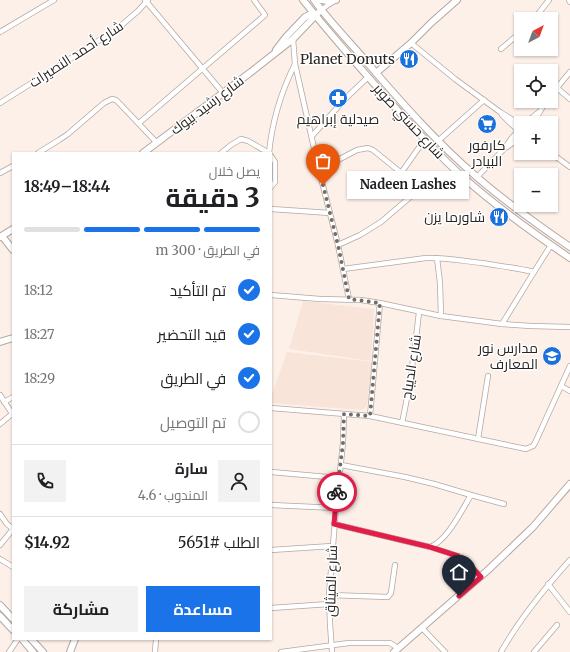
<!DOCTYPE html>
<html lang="ar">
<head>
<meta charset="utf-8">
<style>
	body { margin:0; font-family:Merriweather,Cairo,serif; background:#f2f2f2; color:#202124; direction:rtl; height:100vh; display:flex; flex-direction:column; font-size:15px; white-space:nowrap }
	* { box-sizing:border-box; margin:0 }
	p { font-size:13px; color:#757577 }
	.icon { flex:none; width:22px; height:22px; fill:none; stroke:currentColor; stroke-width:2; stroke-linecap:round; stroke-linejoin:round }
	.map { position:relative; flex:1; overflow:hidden; direction:ltr }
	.side { position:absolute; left:12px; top:152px; width:260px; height:488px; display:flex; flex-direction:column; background:#fff; border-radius:0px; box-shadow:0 1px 3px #0004; direction:rtl }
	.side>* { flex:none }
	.needle { width:26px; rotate:41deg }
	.buttons { position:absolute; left:514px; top:12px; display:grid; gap:8px }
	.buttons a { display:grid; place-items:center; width:44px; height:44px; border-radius:0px; background:#fff; box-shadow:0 1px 3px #0004; font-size:20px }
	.pin { position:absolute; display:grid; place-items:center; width:34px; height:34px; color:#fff; margin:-41px -17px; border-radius:50% 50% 50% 0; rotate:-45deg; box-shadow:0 0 4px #0007 }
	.pin .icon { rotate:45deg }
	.courier { position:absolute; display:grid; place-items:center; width:40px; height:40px; margin:-20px; border:3px solid #e11d48; border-radius:50%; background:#fff; color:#222; box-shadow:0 1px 5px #0007 }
	.bubble { position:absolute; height:28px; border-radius:0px; background:#fff; box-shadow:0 1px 3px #0004; font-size:13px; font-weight:700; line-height:28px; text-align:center; direction:rtl }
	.summary em { font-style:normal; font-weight:700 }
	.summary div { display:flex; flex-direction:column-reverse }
	.summary { display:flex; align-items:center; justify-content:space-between; height:68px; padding:0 12px }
	h1 { font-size:26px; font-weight:700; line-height:30px }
	.bar { display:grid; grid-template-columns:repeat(4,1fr); gap:6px 4px; align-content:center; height:48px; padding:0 12px }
	.bar i { height:5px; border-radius:3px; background:#e0e0e0 }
	.bar .current { background:#1a73e8 }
	.bar p { grid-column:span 4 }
	.line { display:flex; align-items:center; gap:10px; padding:0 12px; border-top:1px solid #e0e0e0 }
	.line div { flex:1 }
	.round { display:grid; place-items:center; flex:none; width:42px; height:42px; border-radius:0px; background:#f2f2f2 }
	ol { padding:0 12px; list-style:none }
	li { display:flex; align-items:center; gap:12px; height:44px }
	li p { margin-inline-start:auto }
	li .icon { padding:4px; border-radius:50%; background:#1a73e8; color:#fff; stroke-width:4 }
	li:last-child { color:#757577 }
	li i { width:22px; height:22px; border:2px solid #e0e0e0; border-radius:50% }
	.button { display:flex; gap:8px; margin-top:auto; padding:8px 12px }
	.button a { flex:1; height:46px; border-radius:0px; background:#1a73e8; color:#fff; font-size:16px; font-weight:700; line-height:46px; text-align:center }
	.button a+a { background:#f2f2f2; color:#202124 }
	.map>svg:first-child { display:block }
	.built { fill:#f8e4d8 }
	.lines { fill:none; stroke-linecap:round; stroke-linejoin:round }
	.street-casing { stroke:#b4a8a2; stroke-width:6 }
	.secondary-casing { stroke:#b4a8a2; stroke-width:8 }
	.street { stroke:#fff; stroke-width:4.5 }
	.secondary { stroke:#fff; stroke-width:6 }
	.done { stroke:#746c68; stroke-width:4; stroke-dasharray:0 7.2 }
	.route { stroke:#e11d48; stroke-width:5 }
	.labels { text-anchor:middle; stroke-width:3; stroke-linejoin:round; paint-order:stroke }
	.street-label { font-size:14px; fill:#2a2522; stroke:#fff }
	.poi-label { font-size:14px; fill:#2a2522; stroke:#fff; text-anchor:end }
</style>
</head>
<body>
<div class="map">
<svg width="570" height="652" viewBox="0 0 570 652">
	<rect width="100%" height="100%" fill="#fdf0e9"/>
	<g class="built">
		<path d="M303 301 374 309 371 361 289 349Z"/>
		<path d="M287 352 373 362 367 406 362 410 271 403V397Z"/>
	</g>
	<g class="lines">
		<g class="street-casing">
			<g id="street">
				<path d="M145 0 223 93"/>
				<path d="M569 0 570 2"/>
				<path d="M321 10 334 1"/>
				<path d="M534 19 549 0"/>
				<path d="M0 32 54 0"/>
				<path d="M293 39 295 64 319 170 338 245 349 299"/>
				<path d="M411 43 455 79 500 112 521 125"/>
				<path d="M501 49 521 32"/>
				<path d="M557 88 570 99"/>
				<path d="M551 95 570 72"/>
				<path d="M0 103 117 29 138 11 148 0"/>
				<path d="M502 115 508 121 518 130"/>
				<path d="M139 123 265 15 254 0"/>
				<path d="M525 123 539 112"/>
				<path d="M533 123C538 116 541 108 547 101"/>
				<path d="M312 136 345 99 368 77"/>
				<path d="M438 141 484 100"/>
				<path d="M507 147 521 137"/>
				<path d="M38 153 59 140 68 134 104 103 112 99 116 100 120 104 157 143"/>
				<path d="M221 153 231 145 241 139 248 141 269 153"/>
				<path d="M269 153C272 122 281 92 295 64"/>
				<path d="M551 153 570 167"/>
				<path d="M271 156 275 162V182L271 187"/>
				<path d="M319 170 357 150 368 148 373 150 415 184C417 188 418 190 415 193L381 222 360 235 338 245"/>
				<path d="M0 173 13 166"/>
				<path d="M401 173 425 139"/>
				<path d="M477 177 504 149 511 139 518 131"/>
				<path d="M271 209 330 213"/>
				<path d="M437 258 440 283 441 316"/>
				<path d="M343 269 426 258C445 257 463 261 482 263 499 266 517 268 534 272"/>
				<path d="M271 295 320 299 361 300 380 303 441 316 502 324 531 326 570 327"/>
				<path d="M502 324 534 272 551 245"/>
				<path d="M561 386 570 391"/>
				<path d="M0 395 13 415"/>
				<path d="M4 402 13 397"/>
				<path d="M271 408 370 416 526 449 533 446 535 443 570 366"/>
				<path d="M370 416 380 303"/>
				<path d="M402 423C410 386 415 349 419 312"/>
				<path d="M0 424 12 414"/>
				<path d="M478 439 488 376"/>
				<path d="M341 465 405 477 434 484 471 495 504 504"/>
				<path d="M271 472 339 478"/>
				<path d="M271 505 336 508"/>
				<path d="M0 514 7 524 13 529"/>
				<path d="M334 524 430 547C447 541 462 510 471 495"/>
				<path d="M0 545 13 529"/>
				<path d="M430 547 461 557 467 562 481 577"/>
				<path d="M271 550 332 546"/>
				<path d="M0 559 13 567"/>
				<path d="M548 584 570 612"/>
				<path d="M329 595 388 597 391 593 395 565"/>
				<path d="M271 608 329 604"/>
				<path d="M422 628 445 652"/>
				<path d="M9 652 18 639"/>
				<path d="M155 652 156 639"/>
				<path d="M281 652 349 643H390L398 648"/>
				<path d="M332 652 330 624 329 595 336 508 343 443 344 414"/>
				<path d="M501 652C520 618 544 589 570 560"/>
				<path d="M534 652 557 625"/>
			</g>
		</g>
		<g class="secondary-casing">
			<g id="secondary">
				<path d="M303 0C334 39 367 76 400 113 421 135 441 158 464 178 497 207 533 233 570 258"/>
				<path d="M314 0C329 21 348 40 365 60 400 101 437 143 478 178 507 203 538 225 570 247"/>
				<path d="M321 0 328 1 336 0"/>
				<path d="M276 50 286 37 305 17 309 15H315"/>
				<path d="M376 73 411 43 431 23 457 0"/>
				<path d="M143 153 251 72 293 39 318 13"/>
				<path d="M2 236 13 250"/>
				<path d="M0 237 13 229"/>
				<path d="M0 342 13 338"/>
				<path d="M0 605 13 619"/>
				<path d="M0 616 13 630"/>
				<path d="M22 639 33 652"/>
				<path d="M31 639 43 652"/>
				<path d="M70 652 75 639"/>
				<path d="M394 652 488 570 533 527 570 484"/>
			</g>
		</g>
		<use href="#street" class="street"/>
		<use href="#secondary" class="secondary"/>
	</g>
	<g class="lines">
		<path class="done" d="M323 185 338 245 349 299 380 303 370 416 344 414 343 443 337 492"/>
		<path class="route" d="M337 492 334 524 430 547 458 556 467 562 481 577 459 596"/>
	</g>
	<defs>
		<g id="restaurant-disc" transform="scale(1)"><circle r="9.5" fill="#1b71db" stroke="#fff"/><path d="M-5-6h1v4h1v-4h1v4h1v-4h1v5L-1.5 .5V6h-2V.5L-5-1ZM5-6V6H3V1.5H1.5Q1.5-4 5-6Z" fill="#fff"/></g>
		<g id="pharmacy-disc" transform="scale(1)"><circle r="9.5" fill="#1b71db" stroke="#fff"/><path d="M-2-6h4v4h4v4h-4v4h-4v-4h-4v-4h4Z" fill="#fff"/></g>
		<g id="supermarket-disc" transform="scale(1)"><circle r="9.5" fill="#1b71db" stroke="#fff"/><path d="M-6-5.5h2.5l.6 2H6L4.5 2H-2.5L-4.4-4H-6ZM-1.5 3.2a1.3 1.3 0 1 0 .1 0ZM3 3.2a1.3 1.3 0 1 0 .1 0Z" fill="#fff"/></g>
		<g id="school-disc" transform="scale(1)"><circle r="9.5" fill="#1b71db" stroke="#fff"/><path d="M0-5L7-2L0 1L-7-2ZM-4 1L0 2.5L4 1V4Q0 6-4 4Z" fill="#fff"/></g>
	</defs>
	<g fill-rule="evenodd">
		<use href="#restaurant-disc" x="409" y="59"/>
		<use href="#pharmacy-disc" x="338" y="98"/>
		<use href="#supermarket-disc" x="487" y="124"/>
		<use href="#restaurant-disc" x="499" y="217"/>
		<use href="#school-disc" x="552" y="356"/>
	</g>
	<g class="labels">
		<g class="street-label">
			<text transform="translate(76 54) rotate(-33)" y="5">شارع أحمد النصيرات</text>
			<text transform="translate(207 105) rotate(-37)" y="5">شارع رشيد بيوك</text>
			<text transform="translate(409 121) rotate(47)" y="5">شارع حسني صوبر</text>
			<text transform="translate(411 367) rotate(-81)" y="5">شارع الديباج</text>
			<text transform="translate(331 581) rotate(-88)" y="5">شارع الميثاق</text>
		</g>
		<g class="poi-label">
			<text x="395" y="64">Planet Donuts</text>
			<text x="338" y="124" text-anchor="middle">صيدلية إبراهيم</text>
			<text x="487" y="150" text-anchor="middle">كارفور<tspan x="487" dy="16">البيادر</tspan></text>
			<text x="485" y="222">شاورما يزن</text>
			<text x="538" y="353">مدارس نور<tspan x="538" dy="16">المعارف</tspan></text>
		</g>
	</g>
</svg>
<div class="buttons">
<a><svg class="needle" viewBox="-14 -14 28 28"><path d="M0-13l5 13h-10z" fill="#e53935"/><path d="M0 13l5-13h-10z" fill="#757577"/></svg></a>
<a><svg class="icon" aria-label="locate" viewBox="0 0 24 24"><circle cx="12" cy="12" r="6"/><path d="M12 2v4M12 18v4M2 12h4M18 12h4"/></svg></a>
<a>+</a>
<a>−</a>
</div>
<div class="pin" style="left:323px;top:185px;background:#ea580c"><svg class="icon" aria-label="bag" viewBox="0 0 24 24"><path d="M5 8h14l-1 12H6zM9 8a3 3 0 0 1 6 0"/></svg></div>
<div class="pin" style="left:459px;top:596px;background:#1f2937"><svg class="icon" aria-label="home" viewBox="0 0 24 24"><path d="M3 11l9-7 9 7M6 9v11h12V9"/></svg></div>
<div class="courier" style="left:337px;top:492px"><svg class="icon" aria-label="bike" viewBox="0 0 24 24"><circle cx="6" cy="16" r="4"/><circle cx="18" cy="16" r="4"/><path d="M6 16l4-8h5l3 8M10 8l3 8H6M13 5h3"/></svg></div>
<div class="bubble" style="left:347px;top:171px;width:122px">Nadeen Lashes</div>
<section class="side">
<div class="summary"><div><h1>3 دقيقة</h1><p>يصل خلال</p></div><em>18:44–18:49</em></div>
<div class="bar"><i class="current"></i><i class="current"></i><i class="current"></i><i></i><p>في الطريق · 300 m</p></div>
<ol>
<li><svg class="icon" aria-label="check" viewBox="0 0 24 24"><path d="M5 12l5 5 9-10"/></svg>تم التأكيد<p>18:12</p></li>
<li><svg class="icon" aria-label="check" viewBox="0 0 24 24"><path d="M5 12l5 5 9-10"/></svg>قيد التحضير<p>18:27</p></li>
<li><svg class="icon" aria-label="check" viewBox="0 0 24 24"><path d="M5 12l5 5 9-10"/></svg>في الطريق<p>18:29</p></li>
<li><i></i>تم التوصيل</li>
</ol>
<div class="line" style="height:72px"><a class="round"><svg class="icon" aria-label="person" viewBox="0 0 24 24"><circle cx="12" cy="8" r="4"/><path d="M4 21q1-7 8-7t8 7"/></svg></a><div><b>سارة</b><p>المندوب · 4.6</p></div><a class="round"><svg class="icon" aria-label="phone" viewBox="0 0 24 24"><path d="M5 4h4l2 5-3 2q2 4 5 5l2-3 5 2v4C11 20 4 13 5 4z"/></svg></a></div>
<div class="line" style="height:52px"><div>الطلب #5651</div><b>$14.92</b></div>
<div class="button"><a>مساعدة</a><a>مشاركة</a></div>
</section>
</div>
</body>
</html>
